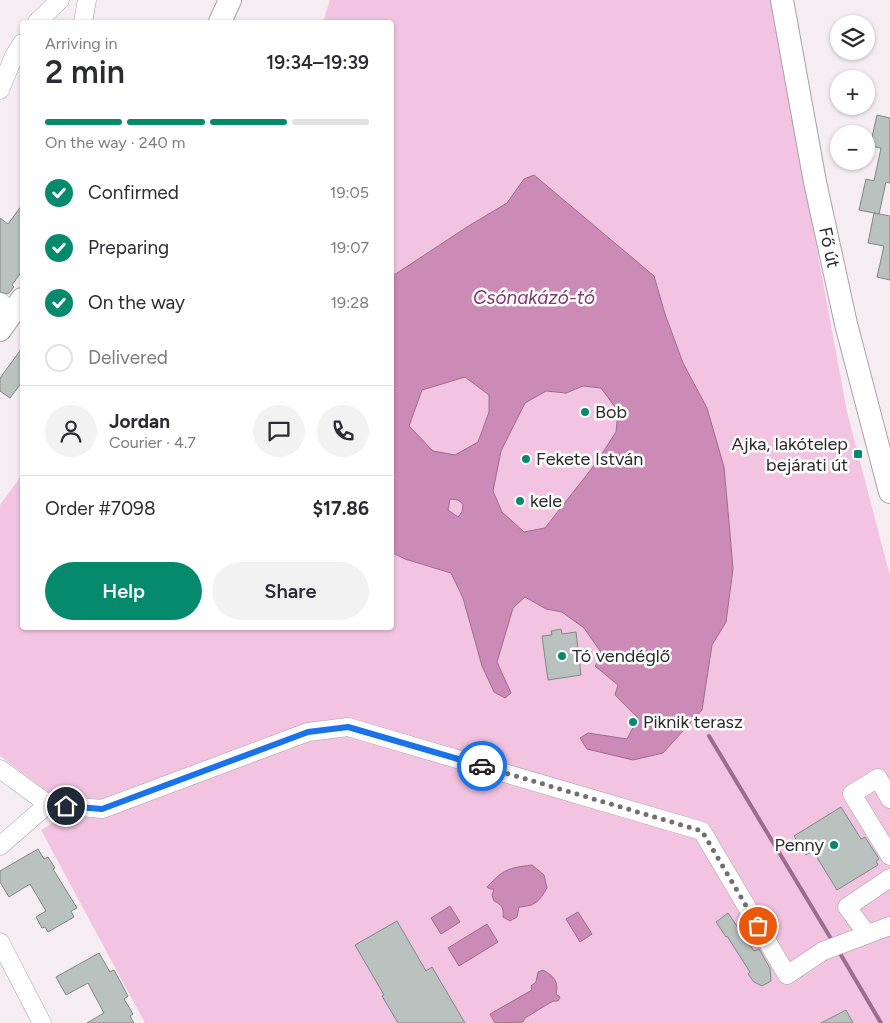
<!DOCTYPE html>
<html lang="en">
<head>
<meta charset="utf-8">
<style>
	body { margin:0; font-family:Figtree,sans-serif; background:#f2f2f3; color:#2b2b33; height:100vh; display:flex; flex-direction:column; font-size:19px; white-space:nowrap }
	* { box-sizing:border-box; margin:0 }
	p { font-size:16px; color:#7c7c81 }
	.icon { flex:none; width:28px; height:28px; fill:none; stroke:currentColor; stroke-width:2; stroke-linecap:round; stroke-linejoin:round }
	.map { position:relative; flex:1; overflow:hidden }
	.drawer { position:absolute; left:20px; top:20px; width:374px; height:610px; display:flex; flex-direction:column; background:#fff; border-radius:5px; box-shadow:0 1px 4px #0004 }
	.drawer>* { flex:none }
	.buttons { position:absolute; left:830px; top:15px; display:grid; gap:10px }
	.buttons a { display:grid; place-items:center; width:45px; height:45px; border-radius:50%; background:#fff; box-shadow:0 1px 4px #0004; font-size:25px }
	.pin { position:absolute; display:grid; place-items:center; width:42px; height:42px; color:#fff; margin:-21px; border:2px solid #fff; border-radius:50%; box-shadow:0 1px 5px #0007 }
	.courier { position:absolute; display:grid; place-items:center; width:50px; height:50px; margin:-25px; border:4px solid #1a73e8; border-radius:50%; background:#fff; color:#222; box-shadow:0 1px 6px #0007 }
	.headline em { font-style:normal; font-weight:600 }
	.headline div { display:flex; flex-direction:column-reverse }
	.headline { display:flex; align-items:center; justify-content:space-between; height:85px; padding:0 25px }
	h1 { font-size:32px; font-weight:600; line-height:38px }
	.bar { display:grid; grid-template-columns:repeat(4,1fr); gap:8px 5px; align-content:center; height:60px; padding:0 25px }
	.bar i { height:6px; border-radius:4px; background:#e1e1e2 }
	.bar .current { background:#058a6e }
	.bar p { grid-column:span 4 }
	.line { display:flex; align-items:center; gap:12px; padding:0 25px; border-top:1px solid #e1e1e2 }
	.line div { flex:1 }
	.round { display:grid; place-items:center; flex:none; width:52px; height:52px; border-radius:26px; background:#f2f2f3 }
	ol { padding:0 25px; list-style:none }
	li { display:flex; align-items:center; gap:15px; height:55px }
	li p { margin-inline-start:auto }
	li .icon { padding:5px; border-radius:50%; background:#058a6e; color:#fff; stroke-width:4 }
	li:last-child { color:#7c7c81 }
	li i { width:28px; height:28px; border:2px solid #e1e1e2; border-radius:50% }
	.primary-button { display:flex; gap:10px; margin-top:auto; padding:10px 25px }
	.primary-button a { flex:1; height:58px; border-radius:30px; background:#058a6e; color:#fff; font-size:20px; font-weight:600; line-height:58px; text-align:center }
	.primary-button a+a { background:#f2f2f3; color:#2b2b33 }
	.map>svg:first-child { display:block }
	.green { fill:#f2c4e2 }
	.water { fill:#cc8ab6; stroke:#9c6d8c; fill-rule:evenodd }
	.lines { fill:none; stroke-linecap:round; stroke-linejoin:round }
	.stream { stroke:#9c6d8c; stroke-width:4 }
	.building { fill:#b9c2bf; stroke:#808885 }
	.minor-casing { stroke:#a9a1a6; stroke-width:19 }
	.major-casing { stroke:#a9a1a6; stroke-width:24 }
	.minor { stroke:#fff; stroke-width:18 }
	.major { stroke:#fff; stroke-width:22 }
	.done { stroke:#726e71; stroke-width:5; stroke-dasharray:0 9 }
	.route { stroke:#1a73e8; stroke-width:6 }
	.poi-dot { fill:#058a6e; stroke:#fff; stroke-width:2 }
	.labels { text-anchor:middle; stroke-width:5; stroke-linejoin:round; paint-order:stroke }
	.street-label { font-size:18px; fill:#2c292b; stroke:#fff }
	.poi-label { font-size:18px; fill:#2c292b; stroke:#fff; text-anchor:start }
	.water-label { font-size:19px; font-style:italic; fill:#83356d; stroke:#fff }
</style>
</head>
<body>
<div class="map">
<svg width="890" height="1023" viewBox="0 0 890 1023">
	<rect width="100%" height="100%" fill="#f5edf2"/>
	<path class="green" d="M330 0H771L847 412 890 576V1023H145L41 830 59 819 52 795 0 756V505L22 475V628H391V22H323Z"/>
	<g class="water">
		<path d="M534 175 654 276 665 314 683 363 707 408 724 467 729 522 733 569 726 622 712 645 702 710 663 753 633 760 587 749 580 738 588 733 627 739 638 718 615 695 618 685 595 666 603 655 584 628 562 612 546 609 525 597 513 608 497 662 511 693 505 698 494 692 482 666 463 598 451 573 405 559 391 552V277L467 227 507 203 524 179ZM465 377 489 395V412L478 442 455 455 433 451 409 426 422 390ZM583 386 601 388 618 411 616 432 596 463 545 528 524 532 502 512 493 491 501 451 525 403 546 391 566 393ZM450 499 458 500 463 504 462 512 458 517 448 510Z"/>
		<path d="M532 865 544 875 547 888C539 902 535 906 519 907L517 917 510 921 503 917C504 908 502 905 494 901L492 895 494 889H490L487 887C504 869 508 868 532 865Z"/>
		<path d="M450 906 460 922 441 934 431 918Z"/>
		<path d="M578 912 592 934 580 942 566 919Z"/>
		<path d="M487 924 498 942 459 966 448 948Z"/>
		<path d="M543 970C554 976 559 982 556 994L560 997 558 1001H553L525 1018 523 1022 495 1023 490 1014 532 990 531 986 536 982 538 972Z"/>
	</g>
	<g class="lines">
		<g class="stream">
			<path d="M709 736 833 942"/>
			<path d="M838 950 881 1023"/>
		</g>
	</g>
	<g class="building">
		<path d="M877 115 890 118V183L886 182 879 214 859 210 866 179 874 181 881 148 870 146Z"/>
		<path d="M22 205V271L12 285 14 287 8 294 0 292V218L8 224Z"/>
		<path d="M874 213 890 216V280L877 277 884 246 868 243Z"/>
		<path d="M22 348V382L10 398 0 391V378Z"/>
		<path d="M561 629 562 634 576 632 581 675 548 680 542 636 552 635 551 631Z"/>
		<path d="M841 807 861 839 865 837 879 859 876 861 878 865 837 890 813 851 806 855 794 836Z"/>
		<path d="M38 849 44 859 48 857 55 868 53 869 77 908 71 911 74 917 48 932 45 927 42 928 36 917 46 911 30 884 9 897 0 882V871Z"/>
		<path d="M728 913 754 951 759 949 770 968 771 981 762 986 754 982 748 974 750 972 727 936 726 937 716 922Z"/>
		<path d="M397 921 426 971 432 967 465 1023H398L382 996 384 995 355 945Z"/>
		<path d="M99 953 110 972 114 970 128 996 124 999 133 1014 130 1016 134 1023H87L104 1013 88 983 66 995 56 977Z"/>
		<path d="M846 1010 853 1023H821Z"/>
	</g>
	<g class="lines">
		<g class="minor-casing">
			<g id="minor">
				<path d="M37 22 60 0"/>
				<path d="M83 22 87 0"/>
				<path d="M0 90 14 56 22 43"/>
				<path d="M0 302 13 312"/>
				<path d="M0 769 48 804 102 809 308 732 348 727 702 831 787 975 823 951 890 926"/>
				<path d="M890 799 878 778 852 794 890 856"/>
				<path d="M0 846 48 804"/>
				<path d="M867 934 847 907 890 878"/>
				<path d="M0 942 42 1023"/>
			</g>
		</g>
		<g class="major-casing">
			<g id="major">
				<path id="s1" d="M782 0 815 182 846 324 890 492"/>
				<path d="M220 22 230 0"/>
				<path d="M0 330 22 299"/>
			</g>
		</g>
		<use href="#minor" class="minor"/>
		<use href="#major" class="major"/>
	</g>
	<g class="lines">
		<path class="done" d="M482 766 702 831 758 926"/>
		<path class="route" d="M66 806 102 809 308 732 348 727 482 766"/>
	</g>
	<g class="poi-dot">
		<circle cx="585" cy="412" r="5"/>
		<rect x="853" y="449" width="10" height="10" rx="2.5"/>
		<circle cx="526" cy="459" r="5"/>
		<circle cx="520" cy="501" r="5"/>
		<circle cx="562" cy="656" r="5"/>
		<circle cx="633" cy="722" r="5"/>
		<circle cx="834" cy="845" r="5"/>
	</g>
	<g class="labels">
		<g class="street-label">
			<text dy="6" stroke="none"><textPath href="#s1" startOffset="252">Fő út</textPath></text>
		</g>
		<g class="poi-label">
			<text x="595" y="418">Bob</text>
			<text x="848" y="450" text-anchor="end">Ajka, lakótelep<tspan x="848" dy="21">bejárati út</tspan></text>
			<text x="536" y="465">Fekete István</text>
			<text x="530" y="507">kele</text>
			<text x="572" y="662">Tó vendéglő</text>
			<text x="643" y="728">Piknik terasz</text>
			<text x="824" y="851" text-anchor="end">Penny</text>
		</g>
		<g class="water-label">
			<text x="534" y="304">Csónakázó-tó</text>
		</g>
	</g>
</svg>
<div class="buttons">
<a><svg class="icon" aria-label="layers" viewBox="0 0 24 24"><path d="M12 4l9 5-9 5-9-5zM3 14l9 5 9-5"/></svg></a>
<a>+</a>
<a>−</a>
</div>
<div class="pin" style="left:758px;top:926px;background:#ea580c"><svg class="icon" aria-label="bag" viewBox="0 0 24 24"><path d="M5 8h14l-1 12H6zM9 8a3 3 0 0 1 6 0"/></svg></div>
<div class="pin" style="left:66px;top:806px;background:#1f2937"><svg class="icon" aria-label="home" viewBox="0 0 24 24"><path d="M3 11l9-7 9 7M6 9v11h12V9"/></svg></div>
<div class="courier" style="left:482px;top:766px"><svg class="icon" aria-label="car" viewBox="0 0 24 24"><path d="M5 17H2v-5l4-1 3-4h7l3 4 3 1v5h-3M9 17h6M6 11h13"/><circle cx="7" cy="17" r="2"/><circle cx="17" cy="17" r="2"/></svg></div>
<section class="drawer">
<div class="headline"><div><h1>2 min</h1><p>Arriving in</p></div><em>19:34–19:39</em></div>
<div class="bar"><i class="current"></i><i class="current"></i><i class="current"></i><i></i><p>On the way · 240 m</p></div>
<ol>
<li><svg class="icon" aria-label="check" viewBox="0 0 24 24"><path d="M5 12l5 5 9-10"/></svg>Confirmed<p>19:05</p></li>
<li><svg class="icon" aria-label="check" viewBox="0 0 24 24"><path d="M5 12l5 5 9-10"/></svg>Preparing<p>19:07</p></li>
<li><svg class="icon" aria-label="check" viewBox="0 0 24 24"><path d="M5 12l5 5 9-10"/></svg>On the way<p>19:28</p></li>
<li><i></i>Delivered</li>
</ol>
<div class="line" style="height:90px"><a class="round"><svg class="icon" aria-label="person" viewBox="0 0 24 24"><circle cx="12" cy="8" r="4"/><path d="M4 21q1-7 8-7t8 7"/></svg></a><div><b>Jordan</b><p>Courier · 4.7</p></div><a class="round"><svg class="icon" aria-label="chat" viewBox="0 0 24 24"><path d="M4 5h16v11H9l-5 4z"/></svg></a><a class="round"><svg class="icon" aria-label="phone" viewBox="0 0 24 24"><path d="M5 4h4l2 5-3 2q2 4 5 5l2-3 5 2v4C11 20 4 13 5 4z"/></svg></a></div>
<div class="line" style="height:65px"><div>Order #7098</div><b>$17.86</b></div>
<div class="primary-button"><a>Help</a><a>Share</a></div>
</section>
</div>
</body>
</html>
